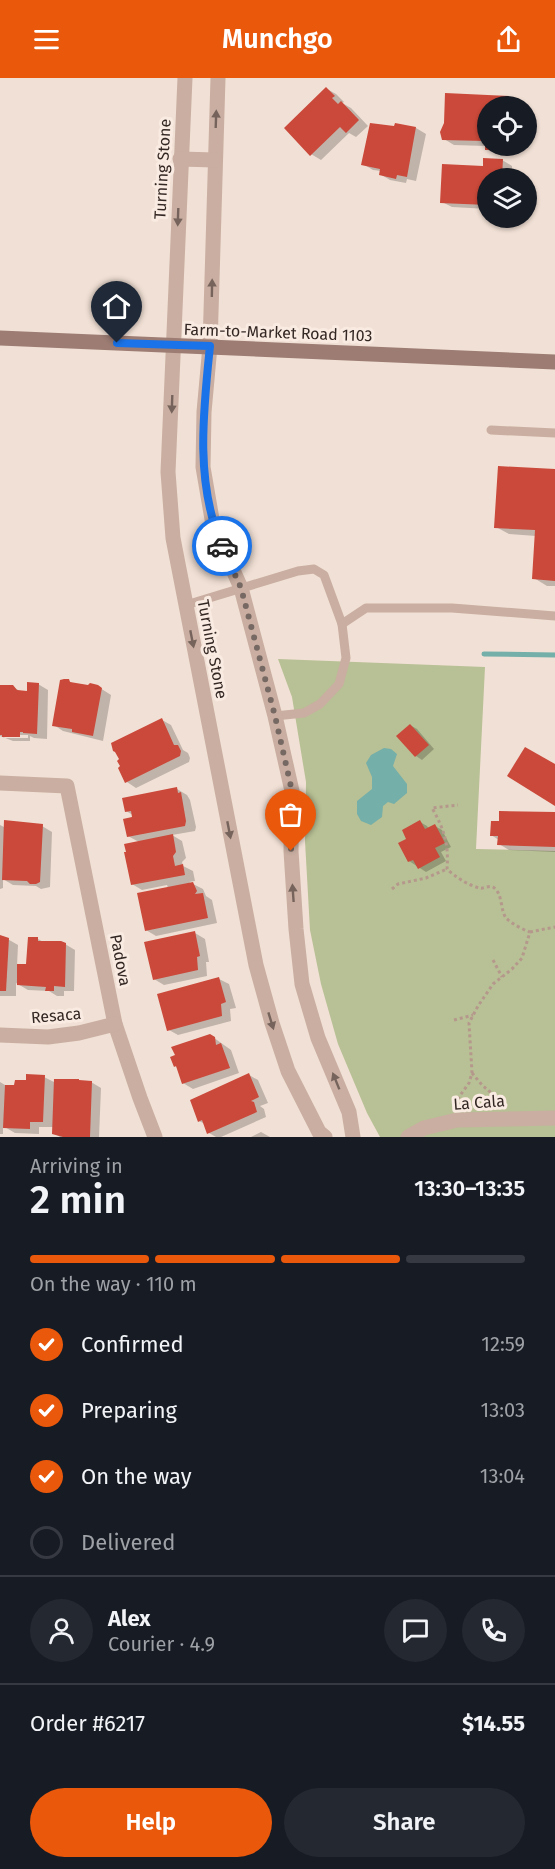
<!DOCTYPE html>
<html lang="en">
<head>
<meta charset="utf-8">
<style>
	body { margin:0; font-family:"Fira Sans",sans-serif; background:#242831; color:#f1f3f6; height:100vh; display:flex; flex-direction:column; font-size:22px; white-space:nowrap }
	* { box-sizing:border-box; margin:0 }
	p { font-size:20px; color:#9ea1a6 }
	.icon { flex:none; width:33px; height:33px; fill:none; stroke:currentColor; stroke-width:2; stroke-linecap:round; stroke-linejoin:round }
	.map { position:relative; height:1059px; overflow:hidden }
	.drawer { display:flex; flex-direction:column; background:#171b24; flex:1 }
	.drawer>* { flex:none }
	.buttons { position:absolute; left:477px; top:18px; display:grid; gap:12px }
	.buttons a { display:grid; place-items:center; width:60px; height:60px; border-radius:50%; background:#171b24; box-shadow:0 2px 4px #0004; font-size:30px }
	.pin { position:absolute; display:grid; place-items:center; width:51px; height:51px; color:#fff; margin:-62px -26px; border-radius:50% 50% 50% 0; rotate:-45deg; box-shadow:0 0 6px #0007 }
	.pin .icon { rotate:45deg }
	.courier { position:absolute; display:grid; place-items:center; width:60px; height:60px; margin:-30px; border:4px solid #1a73e8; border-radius:50%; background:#fff; color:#222; box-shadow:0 2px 8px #0007 }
	.head em { font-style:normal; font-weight:600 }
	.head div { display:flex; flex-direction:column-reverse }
	.head { display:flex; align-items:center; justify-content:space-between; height:102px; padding:0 30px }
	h1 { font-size:39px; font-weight:600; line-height:45px }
	.bar { display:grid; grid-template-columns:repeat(4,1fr); gap:9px 6px; align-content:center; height:72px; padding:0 30px }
	.bar i { height:8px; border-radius:4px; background:#363941 }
	.bar .active { background:#ea580c }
	.bar p { grid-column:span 4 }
	.line { display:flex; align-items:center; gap:15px; padding:0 30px; border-top:2px solid #363941 }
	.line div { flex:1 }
	.round { display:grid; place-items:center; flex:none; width:63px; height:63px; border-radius:32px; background:#242831 }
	ol { padding:0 30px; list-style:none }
	li { display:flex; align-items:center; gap:18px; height:66px }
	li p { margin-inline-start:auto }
	li .icon { padding:6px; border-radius:50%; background:#ea580c; color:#fff; stroke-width:4 }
	li:last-child { color:#9ea1a6 }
	li i { width:33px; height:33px; border:3px solid #363941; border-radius:50% }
	.cta { display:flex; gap:12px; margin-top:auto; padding:12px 30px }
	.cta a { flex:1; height:69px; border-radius:36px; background:#ea580c; color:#fff; font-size:24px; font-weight:600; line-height:69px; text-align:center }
	.cta a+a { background:#242831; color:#f1f3f6 }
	header { display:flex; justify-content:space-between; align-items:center; height:78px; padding:0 30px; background:#ea580c; color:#fff; font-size:27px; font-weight:600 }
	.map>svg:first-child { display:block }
	.green { fill:#b8c095 }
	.water { fill:#74afa9 }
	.shadow { fill:#0003; fill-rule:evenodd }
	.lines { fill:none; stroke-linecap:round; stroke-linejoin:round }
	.stream { stroke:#74afa9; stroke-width:5 }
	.building { fill:#ca493a }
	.path { stroke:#b5988c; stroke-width:3; stroke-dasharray:3 3; stroke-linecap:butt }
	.service { stroke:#c9aea1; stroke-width:9 }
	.minor { stroke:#c9aea1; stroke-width:15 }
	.secondary { stroke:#9c7c73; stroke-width:15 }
	.oneway { fill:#76645c }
	.done { stroke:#766862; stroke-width:6; stroke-dasharray:0 10.8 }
	.route { stroke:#1a73e8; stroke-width:8 }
	.labels { text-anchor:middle; stroke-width:6; stroke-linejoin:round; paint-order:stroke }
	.street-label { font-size:16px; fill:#332724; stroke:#f9ebe1 }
</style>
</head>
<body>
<header><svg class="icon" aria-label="menu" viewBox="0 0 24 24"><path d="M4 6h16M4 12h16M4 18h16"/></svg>Munchgo<svg class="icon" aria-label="share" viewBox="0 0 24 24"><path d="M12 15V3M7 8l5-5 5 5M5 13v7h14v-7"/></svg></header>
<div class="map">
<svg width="555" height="1059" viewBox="0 0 555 1059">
	<rect width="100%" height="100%" fill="#f1e0d5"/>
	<path class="green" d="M278 581 485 589 476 771 555 773V1059H380L367 1035 338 966 321 906 310 852 305 763 306 704 292 619Z"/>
	<path class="water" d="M384 670 391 671 397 676 393 688 407 706V715L394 726 388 724 383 728 382 739 371 747 361 743 357 736V723L372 711V699L366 685 371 677Z"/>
	<g class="shadow">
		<path d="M327 11 336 16 344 24 342 25 351 30 368 48 356 59 349 55 321 82 311 76Z"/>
		<path d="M509 19 519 25 518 28H488V68H515L514 77 496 76 486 71V68L454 67 444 61 445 45Z"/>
		<path d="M405 48 416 50 426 56 416 103 407 101 406 105 390 102 380 96 381 93 373 92 363 86 396 50Z"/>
		<path d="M502 82 512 88V100H488V131L452 129 442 124 484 90Z"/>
		<path d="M555 393V508H547L534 500 536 458 509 456 496 449Z"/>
		<path d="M69 603 74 606 97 608 111 617 103 663 63 653 54 647Z"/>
		<path d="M38 606 48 612 47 661 34 660 30 658V663H13L0 658V608L13 609 22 614H28ZM2 657H28V660H5Z"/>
		<path d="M162 642 171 647 183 672 188 675 190 680 189 684 136 710 127 704Z"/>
		<path d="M410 647 417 651 434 671 422 682 416 678Z"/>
		<path d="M177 711 187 717 190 722 196 749 195 753 172 757 182 763 186 780 182 784 183 788 193 793 195 803 189 804 203 811 206 818 212 822 217 845 156 858 146 852 168 810 167 807 142 812 132 806 139 764 128 758 134 740 133 737 126 733Z"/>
		<path d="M555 736V774L509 772 499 766V762L491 757Z"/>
		<path d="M420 744 427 748 429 751 435 748 442 752 451 769 441 774 446 783 426 794 409 783 408 761Z"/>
		<path d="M0 747 6 750 42 748 52 754 50 809 41 811 36 808 13 807 3 801V810L0 811Z"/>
		<path d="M195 855 205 861 209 884H206L207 898 164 907 154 901Z"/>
		<path d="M0 859H4L18 867 17 888H28L38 861 45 865 65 866 75 872 74 913H64V918H57L49 913 28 912 16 905V918H0Z"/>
		<path d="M219 901 229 906 236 930 230 931 231 943 178 957 169 952Z"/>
		<path d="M210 957 231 972 239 995 193 1011 183 1005 178 990 175 988 176 978Z"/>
		<path d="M249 997 258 1002 268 1025 260 1028 264 1031 266 1039 221 1059H216L209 1055 205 1046 199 1043Z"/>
		<path d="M44 999 56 1005 91 1004 101 1010 99 1059H60L54 1055V1049H39V1056L15 1055 3 1048V1056H0V1004L5 1007V1008L16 1009Z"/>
		<path d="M261 1054 270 1059H251Z"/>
	</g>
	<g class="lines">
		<path class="stream" d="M484 576 555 577"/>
	</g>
	<g class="building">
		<path d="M326 9 335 18 332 20 338 26 341 23 359 42 346 55 340 49 310 78 284 50Z"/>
		<path d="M445 15 509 18 508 28H488V68H505V72H485V63L442 62 440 54 444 45Z"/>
		<path d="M370 45 394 48 395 45 416 49 407 99 397 97 396 101 379 97 380 91 361 87Z"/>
		<path d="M483 80 503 81 502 100H488V127L440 125 442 86 483 88Z"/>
		<path d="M498 388 555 391V503L532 501 535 452 494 450Z"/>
		<path d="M64 601H69L70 604 88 607 90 605 98 607 102 610 93 658 72 654V651L52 648 60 602Z"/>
		<path d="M27 604 39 605 37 656 23 655V654H20V659H2V657H0V607H13L17 612 27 613Z"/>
		<path d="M162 640 174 667H178L181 673 180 678 125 705 118 690 120 688 117 683 119 681 115 674 113 673 111 665Z"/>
		<path d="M410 646 429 667 415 679 396 658Z"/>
		<path d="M525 669 555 686V728L507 698Z"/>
		<path d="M177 709 178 715 181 714 186 743 185 748 127 759 123 741 132 739 131 733 125 734 122 720Z"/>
		<path d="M499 733 555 734V769L497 767 498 758H490L491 743H499Z"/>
		<path d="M4 742 43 746 40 804 36 806H30L27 803 2 802Z"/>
		<path d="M420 742 425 751 435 746 445 765 435 770 440 779 418 791 413 782 408 784 398 765 406 761 402 752Z"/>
		<path d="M173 756 176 774 173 778 175 788 183 786 185 797 131 807 124 774H126L124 766Z"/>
		<path d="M193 804 197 813 195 816 203 815 208 840 145 853 137 815Z"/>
		<path d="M195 853 200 878 197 879 198 892 153 902 144 864Z"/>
		<path d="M0 857 9 860 6 913H0Z"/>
		<path d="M28 859H38V863H61L66 865 65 909 54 908V913H45L46 909 17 907V886H26Z"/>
		<path d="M219 899 226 924 221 926 222 938 167 953 157 916Z"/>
		<path d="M210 956 215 959 216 967 221 965 230 990 182 1006 176 988 174 989 170 979 175 977 171 969Z"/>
		<path d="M249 995 259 1019 251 1023 254 1024 257 1034 207 1056 202 1042 198 1044 190 1022Z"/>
		<path d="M26 996 45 997 43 1044H30V1051L3 1050 5 1007H14L15 1002H26Z"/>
		<path d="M54 1001H79V1002L92 1003 90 1059H63L52 1056Z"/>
	</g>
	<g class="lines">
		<g class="path">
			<path d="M392 811 398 806 426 800 447 791"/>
			<path d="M530 854 555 849"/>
			<path d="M493 882 502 899"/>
			<path d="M454 942 473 937"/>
			<path d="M472 995 482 1007 497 1020V1025"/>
			<path d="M454 1026 469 1005 472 995 469 945 478 928 493 906 512 891 522 880 530 854C522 851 512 846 506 840 500 832 503 815 493 809 489 807 484 811 480 810 469 808 454 798 447 791 449 766 444 751 432 730L458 727"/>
		</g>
		<g class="service">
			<path d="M491 352 555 355"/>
			<path d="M186 527 298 493 314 491 324 497 342 546 346 580 339 606 320 626 304 635 275 638"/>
			<path d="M342 546 366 530H452L555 538"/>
		</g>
		<g class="minor">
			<path d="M185 0 168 394 173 460 256 887 272 945 288 993 319 1054 325 1059"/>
			<path d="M218 0 210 268 204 334 203 389 213 447 241 510 275 638 292 713 291 773 296 851 302 906 318 960 349 1034 353 1059"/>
			<path d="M180 81 215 82"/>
			<path d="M0 705 67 708 115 946 140 1020 155 1059"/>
			<path d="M0 957 48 959 79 955 115 946"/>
			<path d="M408 1059 424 1050 457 1042 555 1040"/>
		</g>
		<path class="secondary" d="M0 260 555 284"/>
	</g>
	<defs><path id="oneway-solid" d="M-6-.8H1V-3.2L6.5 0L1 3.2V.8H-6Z" transform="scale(1.5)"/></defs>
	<g class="oneway">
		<use href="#oneway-solid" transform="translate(216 41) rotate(-88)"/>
		<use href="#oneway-solid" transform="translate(178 139) rotate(92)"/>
		<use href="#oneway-solid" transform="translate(212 210) rotate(-89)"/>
		<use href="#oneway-solid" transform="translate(172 326) rotate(92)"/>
		<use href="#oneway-solid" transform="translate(192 561) rotate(79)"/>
		<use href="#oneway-solid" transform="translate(229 752) rotate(79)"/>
		<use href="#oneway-solid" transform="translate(293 815) rotate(-94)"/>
		<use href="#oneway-solid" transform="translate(271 943) rotate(73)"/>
		<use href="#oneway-solid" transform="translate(336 1003) rotate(-112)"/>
	</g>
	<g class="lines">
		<path class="done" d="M222 468 241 510 275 638 292 713 291 773"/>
		<path class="route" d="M117 265 210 268C203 335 195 405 222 468"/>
	</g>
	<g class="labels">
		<g class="street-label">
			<text transform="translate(162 91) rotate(-87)" y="6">Turning Stone</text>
			<text transform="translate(278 254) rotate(2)" y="6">Farm-to-Market Road 1103</text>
			<text transform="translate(213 571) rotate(79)" y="6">Turning Stone</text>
			<text transform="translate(121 882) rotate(79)" y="6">Padova</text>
			<text transform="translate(56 937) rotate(-5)" y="6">Resaca</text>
			<text transform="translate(479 1024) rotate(-4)" y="6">La Cala</text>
		</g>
	</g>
</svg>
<div class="buttons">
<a><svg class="icon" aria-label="locate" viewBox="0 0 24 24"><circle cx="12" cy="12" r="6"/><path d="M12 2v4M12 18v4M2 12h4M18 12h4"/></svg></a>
<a><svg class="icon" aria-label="layers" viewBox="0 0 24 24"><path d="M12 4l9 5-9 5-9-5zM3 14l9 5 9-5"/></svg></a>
</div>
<div class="pin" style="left:291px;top:773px;background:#ea580c"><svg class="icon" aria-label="bag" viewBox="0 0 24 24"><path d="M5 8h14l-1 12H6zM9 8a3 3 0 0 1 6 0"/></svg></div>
<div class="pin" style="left:117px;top:265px;background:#1f2937"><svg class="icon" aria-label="home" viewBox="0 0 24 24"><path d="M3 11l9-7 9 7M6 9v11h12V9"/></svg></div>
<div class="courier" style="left:222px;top:468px"><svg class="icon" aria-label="car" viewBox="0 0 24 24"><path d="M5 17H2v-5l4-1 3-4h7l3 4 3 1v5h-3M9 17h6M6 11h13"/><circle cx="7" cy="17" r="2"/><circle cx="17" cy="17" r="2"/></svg></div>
</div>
<section class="drawer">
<div class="head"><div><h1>2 min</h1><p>Arriving in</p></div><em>13:30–13:35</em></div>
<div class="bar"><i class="active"></i><i class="active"></i><i class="active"></i><i></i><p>On the way · 110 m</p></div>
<ol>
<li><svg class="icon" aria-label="check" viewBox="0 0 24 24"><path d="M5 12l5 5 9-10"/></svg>Confirmed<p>12:59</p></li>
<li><svg class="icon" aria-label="check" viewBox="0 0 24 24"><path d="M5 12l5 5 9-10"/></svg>Preparing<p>13:03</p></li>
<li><svg class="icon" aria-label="check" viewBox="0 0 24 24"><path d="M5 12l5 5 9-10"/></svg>On the way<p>13:04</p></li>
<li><i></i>Delivered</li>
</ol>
<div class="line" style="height:108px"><a class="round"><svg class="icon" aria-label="person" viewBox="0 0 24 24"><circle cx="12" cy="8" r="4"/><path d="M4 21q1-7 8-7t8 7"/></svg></a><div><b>Alex</b><p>Courier · 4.9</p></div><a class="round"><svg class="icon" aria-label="chat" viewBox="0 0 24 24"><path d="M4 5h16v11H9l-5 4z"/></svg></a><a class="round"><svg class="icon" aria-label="phone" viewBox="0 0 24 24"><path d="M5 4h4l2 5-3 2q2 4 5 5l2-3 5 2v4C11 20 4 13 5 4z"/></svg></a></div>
<div class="line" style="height:78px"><div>Order #6217</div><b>$14.55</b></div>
<div class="cta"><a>Help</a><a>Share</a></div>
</section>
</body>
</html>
